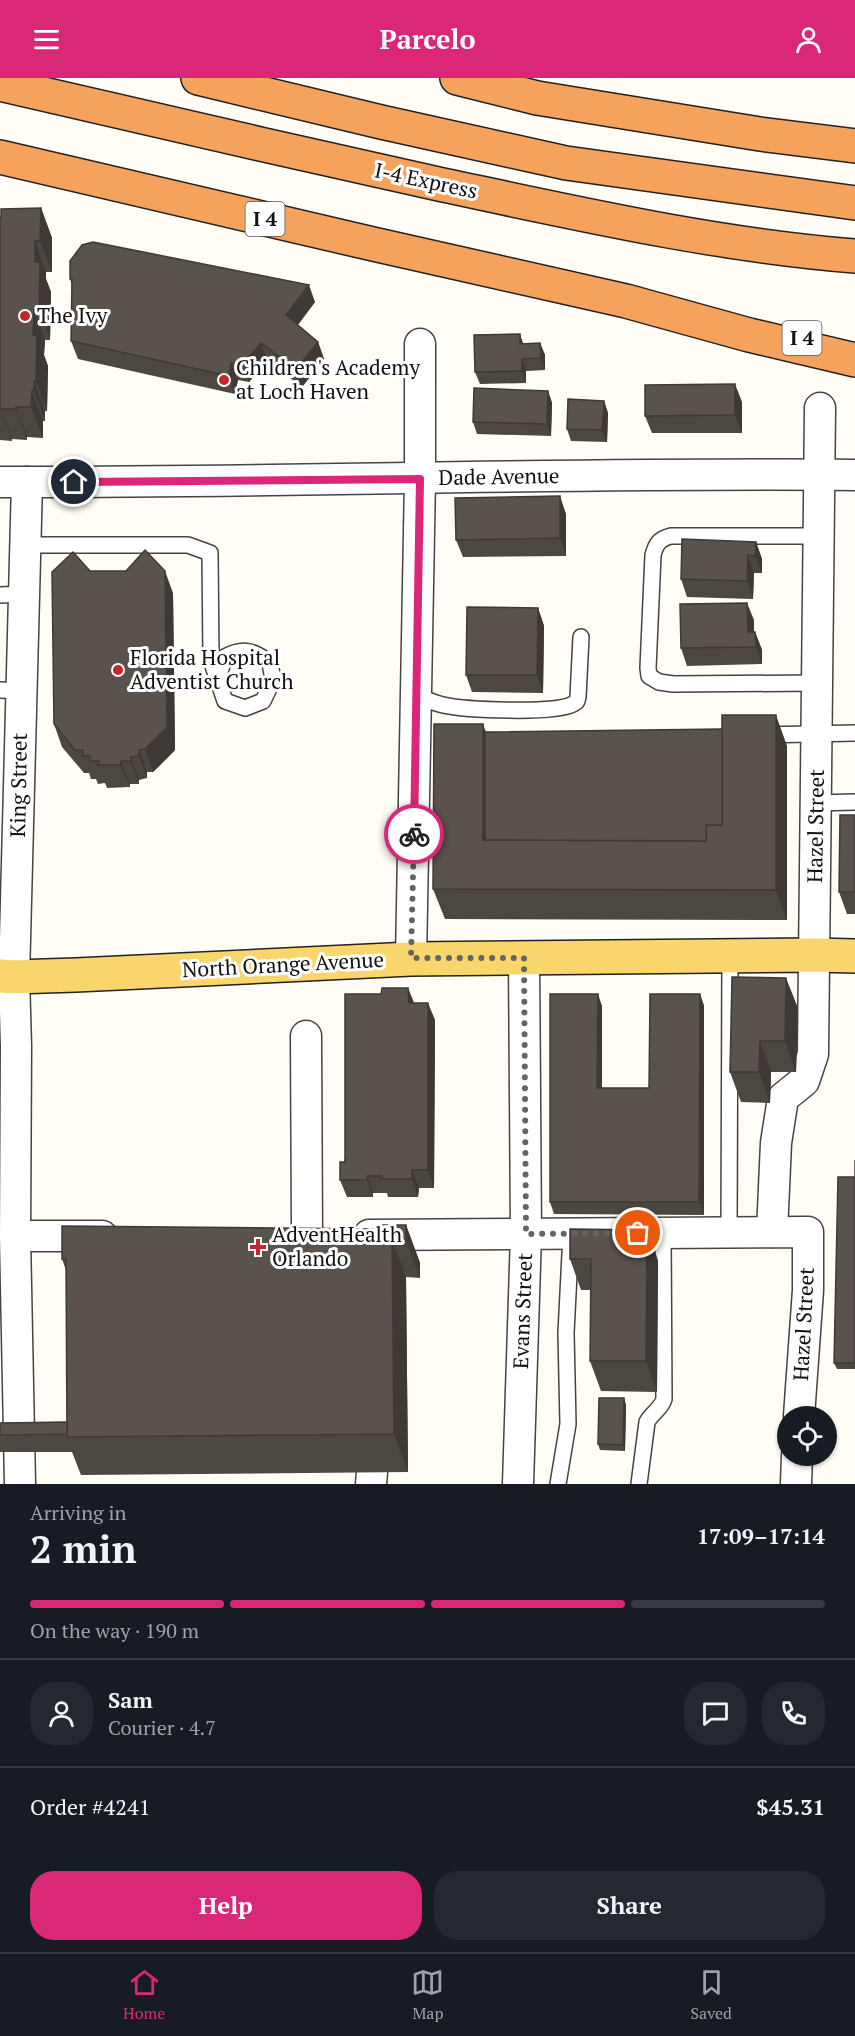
<!DOCTYPE html>
<html lang="en">
<head>
<meta charset="utf-8">
<style>
	body { margin:0; font-family:"PT Serif",serif; background:#242831; color:#f1f3f6; height:100vh; display:flex; flex-direction:column; font-size:22px; white-space:nowrap }
	* { box-sizing:border-box; margin:0 }
	p { font-size:20px; color:#9ea1a6 }
	.icon { flex:none; width:33px; height:33px; fill:none; stroke:currentColor; stroke-width:2; stroke-linecap:round; stroke-linejoin:round }
	.map { position:relative; height:1406px; overflow:hidden }
	.drawer { display:flex; flex-direction:column; background:#171b24; flex:1 }
	.drawer>* { flex:none }
	.tools { position:absolute; left:777px; top:1328px; display:grid; gap:12px }
	.tools a { display:grid; place-items:center; width:60px; height:60px; border-radius:50%; background:#171b24; box-shadow:0 2px 4px #0004; font-size:30px }
	.pin { position:absolute; display:grid; place-items:center; width:51px; height:51px; color:#fff; margin:-26px; border:3px solid #fff; border-radius:50%; box-shadow:0 2px 6px #0007 }
	.courier { position:absolute; display:grid; place-items:center; width:60px; height:60px; margin:-30px; border:4px solid #db2777; border-radius:50%; background:#fff; color:#222; box-shadow:0 2px 8px #0007 }
	.summary em { font-style:normal; font-weight:700 }
	.summary div { display:flex; flex-direction:column-reverse }
	.summary { display:flex; align-items:center; justify-content:space-between; height:102px; padding:0 30px }
	h1 { font-size:39px; font-weight:700; line-height:45px }
	.bar { display:grid; grid-template-columns:repeat(4,1fr); gap:9px 6px; align-content:center; height:72px; padding:0 30px }
	.bar i { height:8px; border-radius:4px; background:#363941 }
	.bar .on { background:#db2777 }
	.bar p { grid-column:span 4 }
	.line { display:flex; align-items:center; gap:15px; padding:0 30px; border-top:2px solid #363941 }
	.line div { flex:1 }
	.round { display:grid; place-items:center; flex:none; width:63px; height:63px; border-radius:24px; background:#242831 }
	.primary-button { display:flex; gap:12px; margin-top:auto; padding:12px 30px }
	.primary-button a { flex:1; height:69px; border-radius:24px; background:#db2777; color:#fff; font-size:24px; font-weight:700; line-height:69px; text-align:center }
	.primary-button a+a { background:#242831; color:#f1f3f6 }
	header { display:flex; justify-content:space-between; align-items:center; height:78px; padding:0 30px; background:#db2777; color:#fff; font-size:27px; font-weight:700 }
	.tab-bar { display:flex; justify-content:space-around; align-items:center; height:84px; border-top:2px solid #363941; background:#171b24; font-size:16px; color:#9ea1a6 }
	.tab-bar a { display:grid; justify-items:center; gap:3px }
	.tab-bar .on { color:#db2777 }
	.map>svg:first-child { display:block }
	.lines { fill:none; stroke-linecap:round; stroke-linejoin:round }
	.lane-casing { stroke:#444; stroke-width:18 }
	.street-casing { stroke:#444; stroke-width:33 }
	.primary-casing { stroke:#222; stroke-width:36 }
	.highway-casing { stroke:#222; stroke-width:36 }
	.lane { stroke:#fff; stroke-width:15 }
	.street { stroke:#fff; stroke-width:30 }
	.primary { stroke:#f9d66b; stroke-width:33 }
	.highway { stroke:#f5a25d; stroke-width:33 }
	.wall { fill:#4d4742 }
	.shaded-wall { fill:#3f3936 }
	.building { fill:#5a524d; stroke:#3f3936; stroke-width:1.5 }
	.done { stroke:#646461; stroke-width:6; stroke-dasharray:0 10.8 }
	.route { stroke:#db2777; stroke-width:8 }
	.poi-dot { fill:#c4262e; stroke:#fff; stroke-width:2 }
	.labels { text-anchor:middle; stroke-width:6; stroke-linejoin:round; paint-order:stroke }
	.shield { fill:#fff; stroke:#585858; stroke-width:1.5 }
	.shield-label { font-size:20px; font-weight:bold; fill:#111 }
	.street-label { font-size:21px; fill:#111; stroke:#fff }
	.poi-label { font-size:21px; fill:#111; stroke:#fff; text-anchor:start }
</style>
</head>
<body>
<header><svg class="icon" aria-label="menu" viewBox="0 0 24 24"><path d="M4 6h16M4 12h16M4 18h16"/></svg>Parcelo<svg class="icon" aria-label="person" viewBox="0 0 24 24"><circle cx="12" cy="8" r="4"/><path d="M4 21q1-7 8-7t8 7"/></svg></header>
<div class="map">
<svg width="855" height="1406" viewBox="0 0 855 1406">
	<rect width="100%" height="100%" fill="#fffdf5"/>
	<g class="lines">
		<g class="lane-casing">
			<g id="lane">
				<path d="M25 467H188L210 475 211 582 225 623 245 630 263 623 273 602 270 585C254 573 244 569 225 579L217 602"/>
				<path d="M0 517 24 516"/>
				<path d="M817 605 673 606 659 604 649 598 648 590 653 477C656 466 659 461 671 458H819"/>
				<path d="M0 612 22 613"/>
				<path d="M416 617C425 621 434 625 443 627 465 632 555 636 573 626 577 624 577 624 578 619L581 559"/>
				<path d="M762 657 855 655"/>
				<path d="M816 725 855 724"/>
				<path d="M729 1155 730 878"/>
				<path d="M558 1406 568 1346 566 1255 571 1156"/>
				<path d="M639 1406 647 1344C652 1335 661 1331 664 1321L663 1155"/>
			</g>
		</g>
		<g class="street-casing">
			<g id="street">
				<path d="M0 404C285 405 570 394 855 397"/>
				<path d="M411 881 420 401V266"/>
				<path d="M306 958 307 1157"/>
				<path d="M772 1154 776 1065 783 1020 804 1003 813 976 820 330"/>
				<path d="M369 1157 808 1154V1212L799 1338"/>
				<path d="M15 1158H102"/>
				<path d="M20 1406 15 1158 16 968 14 899 27 404"/>
				<path d="M371 1406 372 1394"/>
				<path d="M518 1406 526 1156 524 880"/>
				<path d="M796 1406 797 1377"/>
			</g>
		</g>
		<g class="primary-casing">
			<path id="primary" d="M0 898 14 899 76 897 411 881 814 877 855 878"/>
		</g>
		<g class="highway-casing">
			<g id="highway">
				<path d="M198 0 381 44 566 85 855 125"/>
				<path d="M457 0 537 20 760 56 855 68"/>
				<path d="M0 6C148 41 295 74 443 107 580 136 716 167 855 178"/>
				<path d="M0 79 373 166 626 223 749 257 855 282"/>
			</g>
		</g>
		<use href="#lane" class="lane"/>
		<use href="#street" class="street"/>
		<use href="#primary" class="primary"/>
		<use href="#highway" class="highway"/>
	</g>
	<g class="wall">
		<path d="M41 130 52 160V194H46V201L51 214 50 262H45L44 277 48 288 47 333H45V343H43V360L27 359V362L12 361V363L0 362V139Z"/>
		<path d="M70 201 315 224 298 247 318 264 324 281 302 309 267 282 249 304 238 302 235 316 78 281 71 263 72 207Z"/>
		<path d="M540 265 545 277V292L526 293V305L480 306 475 294 524 266Z"/>
		<path d="M548 313 552 325 551 358 477 356 473 344Z"/>
		<path d="M604 323 608 335 607 364 571 363 567 351Z"/>
		<path d="M742 324V355H652L645 338Z"/>
		<path d="M566 436V478L463 479 456 462Z"/>
		<path d="M756 464 762 481V495H754L753 521 687 519 681 501Z"/>
		<path d="M90 493 173 515 175 672 153 694H147V700L139 702V706H130V709L107 710 105 705 98 706 96 701H91L89 695H84L62 669 54 646Z"/>
		<path d="M538 530 544 548 543 615 472 614 466 597Z"/>
		<path d="M754 542V554H755L762 572V586L687 588 681 570Z"/>
		<path d="M483 646 485 654 787 668V842L445 841 433 811Z"/>
		<path d="M855 737V836H847L839 814Z"/>
		<path d="M732 899 798 930 796 994H771L770 1025 741 1024 730 994Z"/>
		<path d="M408 910 414 925 435 942 434 1110H419L418 1119H388L387 1115H373V1119H347L340 1102 381 916Z"/>
		<path d="M700 916 704 928V1137L554 1136 550 1124 602 928V1010H649Z"/>
		<path d="M855 1082V1291H837L834 1285 855 1099Z"/>
		<path d="M406 1147 420 1185V1200L406 1199 408 1394 81 1397 72 1374H0V1345L67 1344 66 1192 62 1181Z"/>
		<path d="M570 1181 658 1182 657 1314 601 1313 590 1283V1212H581Z"/>
		<path d="M624 1320 626 1327 625 1373 600 1372 598 1366Z"/>
	</g>
	<g class="shaded-wall">
		<path d="M41 130 52 160V194L40 163Z"/>
		<path d="M35 163 46 194V201L51 214 50 262 39 231 35 184Z"/>
		<path d="M309 207 315 224 292 254 286 237Z"/>
		<path d="M34 231 45 262 44 277 48 288 47 333 36 303 33 257Z"/>
		<path d="M520 256 524 268 520 266Z"/>
		<path d="M318 264 324 281 302 309 296 291Z"/>
		<path d="M261 265 267 282 249 304 243 286Z"/>
		<path d="M540 265 545 277V292L541 280Z"/>
		<path d="M522 281 526 293V305L522 293Z"/>
		<path d="M231 285 238 302 235 316 229 298Z"/>
		<path d="M34 303 45 333V343L34 313Z"/>
		<path d="M735 306 742 324V355L735 337Z"/>
		<path d="M32 313 43 343V360L31 329Z"/>
		<path d="M548 313 552 325 551 358 547 346Z"/>
		<path d="M604 323 608 335 607 364 602 352Z"/>
		<path d="M16 329 27 359V362L16 331Z"/>
		<path d="M1 331 12 361V363L1 332Z"/>
		<path d="M560 418 566 436V478L560 460Z"/>
		<path d="M756 464 762 481V495L755 478Z"/>
		<path d="M748 477 754 495 753 521 747 503Z"/>
		<path d="M165 493 173 515 175 672 153 694 145 671Z"/>
		<path d="M747 525 754 542V569L748 554Z"/>
		<path d="M538 530 544 548 543 615 537 597Z"/>
		<path d="M755 554 762 572V586L756 569Z"/>
		<path d="M776 637 787 668V842L776 812Z"/>
		<path d="M483 646 494 676V770L483 762Z"/>
		<path d="M139 672 147 694V700L139 678Z"/>
		<path d="M131 679 139 702V706L131 683Z"/>
		<path d="M121 683 130 706V709L121 687Z"/>
		<path d="M786 900 798 930 796 994 785 963Z"/>
		<path d="M408 910 415 928 409 925Z"/>
		<path d="M598 916 602 928V1022L597 1010Z"/>
		<path d="M700 916 704 928V1137L699 1124Z"/>
		<path d="M428 925 435 942 434 1110 428 1092Z"/>
		<path d="M760 963 771 994 770 1025 759 994Z"/>
		<path d="M412 1092 419 1110 418 1119 412 1101Z"/>
		<path d="M367 1098 373 1115V1119L367 1102Z"/>
		<path d="M406 1147 420 1185V1200L406 1162Z"/>
		<path d="M647 1152 658 1182 657 1314 646 1283Z"/>
		<path d="M392 1161 406 1199 408 1394 394 1356Z"/>
		<path d="M624 1320 626 1327 625 1373 623 1367Z"/>
	</g>
	<g class="building">
		<path d="M41 130 40 163H35V184H40L39 231H34L33 257 37 258 36 303H34V313H32L31 329H16V331H1L0 332V139H1V131Z"/>
		<path d="M93 164 309 207 286 237 318 264 296 291 261 265 243 286 231 285 229 298 71 263 72 201H70V183L82 167Z"/>
		<path d="M520 256V266L540 265 541 280 522 281V293L475 294 474 257Z"/>
		<path d="M735 306V337L645 338V307Z"/>
		<path d="M474 310 548 313 547 346 473 344Z"/>
		<path d="M568 321 604 323 602 352 567 351Z"/>
		<path d="M560 418V460L456 462 455 420Z"/>
		<path d="M682 461 756 464 755 478 748 477 747 503 681 501Z"/>
		<path d="M145 472 165 493 167 649 145 671 139 672V678L131 679V683H121V687H98L99 683H90V678H83V672H75L54 646 52 494 73 474 90 493H126Z"/>
		<path d="M747 525 748 554H755L756 569 681 570 680 526Z"/>
		<path d="M467 529 538 530 537 597H466Z"/>
		<path d="M722 637H776V812L433 811 434 646H483V762L706 763V747H722Z"/>
		<path d="M722 651V747H706V763L485 762V654Z"/>
		<path d="M840 737H855V814H839Z"/>
		<path d="M732 899 786 900 785 963H760L759 994H730Z"/>
		<path d="M382 910H408L409 925H428V1092H412V1101H382V1098H367V1102H340V1084H345V916H381Z"/>
		<path d="M550 916H598L597 1010H649L650 916H700L699 1124H550Z"/>
		<path d="M855 1082V1285H834L838 1099H855Z"/>
		<path d="M378 1147H406V1162L392 1161 394 1356 67 1359 66 1181H62V1148L378 1151Z"/>
		<path d="M570 1151 647 1152 646 1283H590L591 1181H570Z"/>
		<path d="M599 1320H624L623 1367 598 1366Z"/>
		<path d="M67 1344V1356L0 1357V1345Z"/>
	</g>
	<g class="lines">
		<path class="done" d="M414 756 411 880H524L526 1156 638 1155"/>
		<path class="route" d="M74 404 420 401 414 756"/>
	</g>
	<g class="poi-dot">
		<circle cx="25" cy="238" r="6"/>
		<circle cx="224" cy="302" r="6"/>
		<circle cx="118" cy="592" r="6"/>
		<path d="M255 1160h6v6h6v6h-6v6h-6v-6h-6v-6h6z"/>
	</g>
	<g class="labels">
		<g class="shield">
			<rect x="245.5" y="124" width="39" height="34" rx="4.5"/>
			<rect x="782.5" y="243" width="39" height="34" rx="4.5"/>
		</g>
		<g class="shield-label">
			<text x="265" y="148">I 4</text>
			<text x="802" y="267">I 4</text>
		</g>
		<g class="street-label">
			<text transform="translate(426 103) rotate(12)" y="7">I-4 Express</text>
			<text transform="translate(499 399) rotate(-1)" y="7">Dade Avenue</text>
			<text transform="translate(19 707) rotate(-89)" y="7">King Street</text>
			<text transform="translate(816 748) rotate(-89)" y="7">Hazel Street</text>
			<text transform="translate(283 887) rotate(-3)" y="7">North Orange Avenue</text>
			<text transform="translate(523 1233) rotate(-88)" y="7">Evans Street</text>
			<text transform="translate(804 1246) rotate(-87)" y="7">Hazel Street</text>
		</g>
		<g class="poi-label">
			<text x="37" y="245">The Ivy</text>
			<text x="236" y="297">Children's Academy<tspan x="236" dy="24">at Loch Haven</tspan></text>
			<text x="130" y="587">Florida Hospital<tspan x="130" dy="24">Adventist Church</tspan></text>
			<text x="272" y="1164">AdventHealth<tspan x="272" dy="24">Orlando</tspan></text>
		</g>
	</g>
</svg>
<div class="tools">
<a><svg class="icon" aria-label="locate" viewBox="0 0 24 24"><circle cx="12" cy="12" r="6"/><path d="M12 2v4M12 18v4M2 12h4M18 12h4"/></svg></a>
</div>
<div class="pin" style="left:638px;top:1155px;background:#ea580c"><svg class="icon" aria-label="bag" viewBox="0 0 24 24"><path d="M5 8h14l-1 12H6zM9 8a3 3 0 0 1 6 0"/></svg></div>
<div class="pin" style="left:74px;top:404px;background:#1f2937"><svg class="icon" aria-label="home" viewBox="0 0 24 24"><path d="M3 11l9-7 9 7M6 9v11h12V9"/></svg></div>
<div class="courier" style="left:414px;top:756px"><svg class="icon" aria-label="bike" viewBox="0 0 24 24"><circle cx="6" cy="16" r="4"/><circle cx="18" cy="16" r="4"/><path d="M6 16l4-8h5l3 8M10 8l3 8H6M13 5h3"/></svg></div>
</div>
<section class="drawer">
<div class="summary"><div><h1>2 min</h1><p>Arriving in</p></div><em>17:09–17:14</em></div>
<div class="bar"><i class="on"></i><i class="on"></i><i class="on"></i><i></i><p>On the way · 190 m</p></div>
<div class="line" style="height:108px"><a class="round"><svg class="icon" aria-label="person" viewBox="0 0 24 24"><circle cx="12" cy="8" r="4"/><path d="M4 21q1-7 8-7t8 7"/></svg></a><div><b>Sam</b><p>Courier · 4.7</p></div><a class="round"><svg class="icon" aria-label="chat" viewBox="0 0 24 24"><path d="M4 5h16v11H9l-5 4z"/></svg></a><a class="round"><svg class="icon" aria-label="phone" viewBox="0 0 24 24"><path d="M5 4h4l2 5-3 2q2 4 5 5l2-3 5 2v4C11 20 4 13 5 4z"/></svg></a></div>
<div class="line" style="height:78px"><div>Order #4241</div><b>$45.31</b></div>
<div class="primary-button"><a>Help</a><a>Share</a></div>
</section>
<nav class="tab-bar">
<a class="on"><svg class="icon" aria-label="home" viewBox="0 0 24 24"><path d="M3 11l9-7 9 7M6 9v11h12V9"/></svg>Home</a>
<a><svg class="icon" aria-label="map" viewBox="0 0 24 24"><path d="M3 6l6-2 6 2 6-2v14l-6 2-6-2-6 2zM9 4v14M15 6v14"/></svg>Map</a>
<a><svg class="icon" aria-label="saved" viewBox="0 0 24 24"><path d="M7 4h10v16l-5-4-5 4z"/></svg>Saved</a>
</nav>
</body>
</html>
